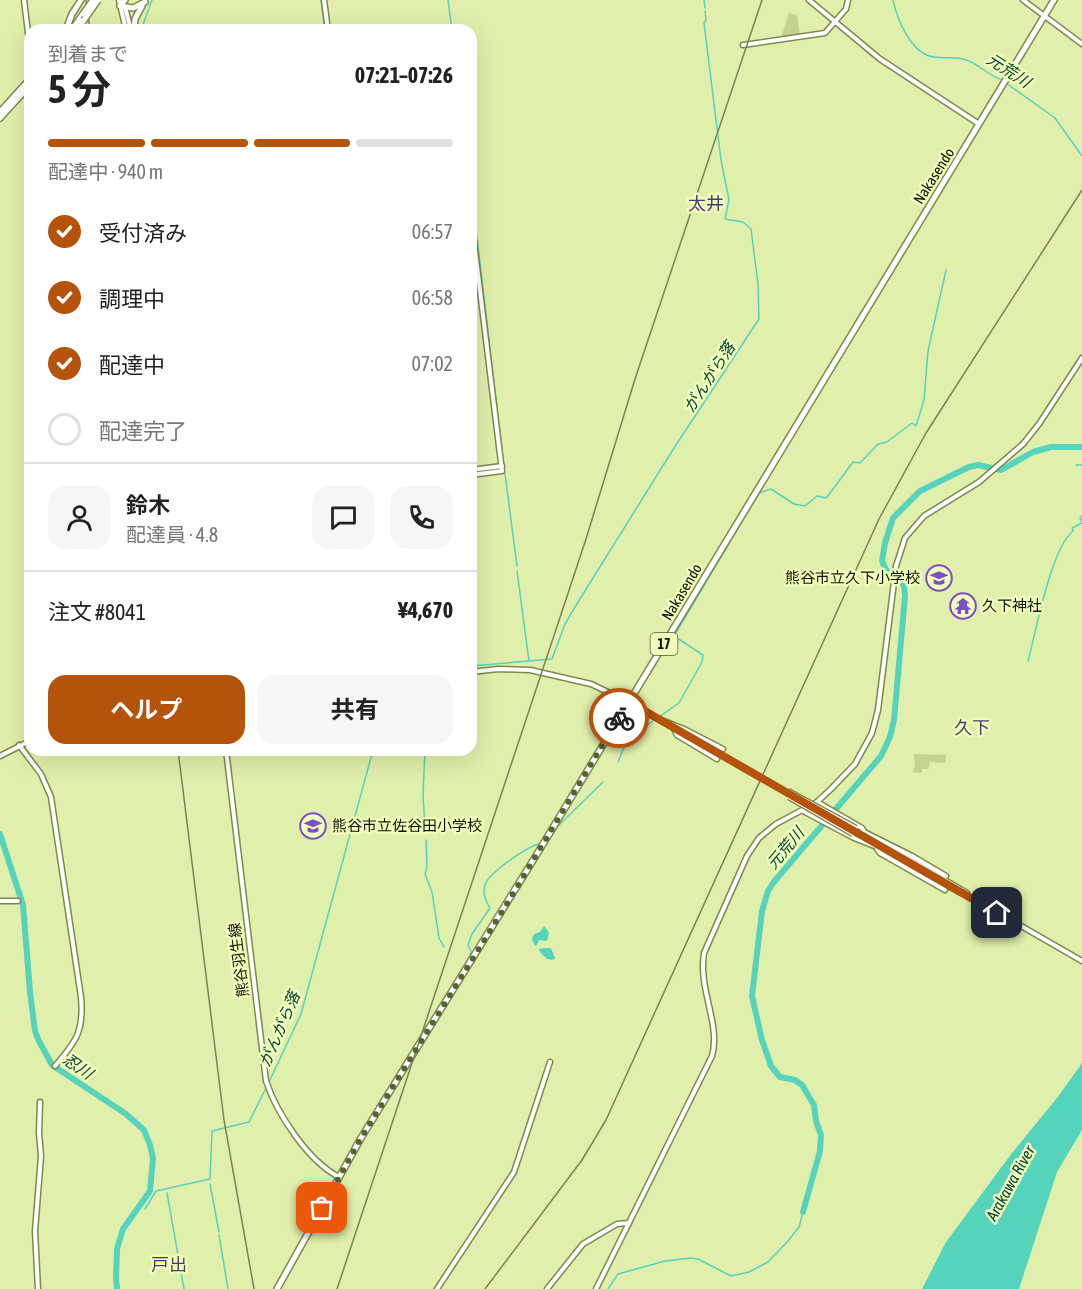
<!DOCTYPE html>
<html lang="ja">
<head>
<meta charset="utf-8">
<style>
	body { margin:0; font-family:"Asap Condensed","Noto Sans JP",sans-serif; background:#f6f6f6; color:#222; height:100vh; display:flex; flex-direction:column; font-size:22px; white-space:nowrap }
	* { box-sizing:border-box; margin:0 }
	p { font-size:20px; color:#767676 }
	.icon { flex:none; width:33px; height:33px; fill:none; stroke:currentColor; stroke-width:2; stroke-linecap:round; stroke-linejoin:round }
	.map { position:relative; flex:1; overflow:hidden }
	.side { position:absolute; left:24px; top:24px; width:453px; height:732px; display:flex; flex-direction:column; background:#fff; border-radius:18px; box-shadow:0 6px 24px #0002 }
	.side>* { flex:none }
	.pin { position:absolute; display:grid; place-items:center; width:51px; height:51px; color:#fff; margin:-26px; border-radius:12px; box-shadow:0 3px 9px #0006 }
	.courier { position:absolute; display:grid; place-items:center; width:60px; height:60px; margin:-30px; border:4px solid #b45309; border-radius:50%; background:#fff; color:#222; box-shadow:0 2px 8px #0007 }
	.summary em { font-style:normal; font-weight:700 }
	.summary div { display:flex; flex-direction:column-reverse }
	.summary { display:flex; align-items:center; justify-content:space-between; height:102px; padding:0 24px }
	h1 { font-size:39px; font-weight:700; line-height:45px }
	.bar { display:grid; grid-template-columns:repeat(4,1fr); gap:9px 6px; align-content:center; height:72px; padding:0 24px }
	.bar i { height:8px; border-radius:4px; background:#e0e0e0 }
	.bar .current { background:#b45309 }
	.bar p { grid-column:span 4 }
	.line { display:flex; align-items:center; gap:15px; padding:0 24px; border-top:2px solid #e0e0e0 }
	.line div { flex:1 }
	.round { display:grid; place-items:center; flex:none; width:63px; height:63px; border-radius:18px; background:#f6f6f6 }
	ol { padding:0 24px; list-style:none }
	li { display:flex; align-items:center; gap:18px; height:66px }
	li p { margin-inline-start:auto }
	li .icon { padding:6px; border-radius:50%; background:#b45309; color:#fff; stroke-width:4 }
	li:last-child { color:#767676 }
	li i { width:33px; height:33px; border:3px solid #e0e0e0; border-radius:50% }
	.primary-button { display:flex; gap:12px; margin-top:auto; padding:12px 24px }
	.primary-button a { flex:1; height:69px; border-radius:18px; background:#b45309; color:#fff; font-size:24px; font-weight:700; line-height:69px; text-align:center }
	.primary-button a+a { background:#f6f6f6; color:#222 }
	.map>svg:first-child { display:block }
	.green { fill:#c4d38f }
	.water { fill:#56d3bb }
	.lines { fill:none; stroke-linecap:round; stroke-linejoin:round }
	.stream { stroke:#56d3bb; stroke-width:1.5 }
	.river { stroke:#56d3bb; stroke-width:6 }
	.secondary-casing { stroke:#7e8a4b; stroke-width:7 }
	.highway-casing { stroke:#7e8a4b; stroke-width:8 }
	.secondary { stroke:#fff; stroke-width:4 }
	.highway { stroke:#fff; stroke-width:5 }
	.rail { stroke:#7a8357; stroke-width:1.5 }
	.secondary-bridge-casing { stroke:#7e8a4b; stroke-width:7; stroke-linecap:butt }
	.highway-bridge-casing { stroke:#7e8a4b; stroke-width:8; stroke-linecap:butt }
	.secondary-bridge { stroke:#fff; stroke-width:4 }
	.highway-bridge { stroke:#fff; stroke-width:5 }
	.done { stroke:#59613c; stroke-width:6; stroke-dasharray:0 10.8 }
	.route { stroke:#b45309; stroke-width:8 }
	.labels { text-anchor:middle; stroke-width:5; stroke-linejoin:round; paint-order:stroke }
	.shield { fill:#eefdb9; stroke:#535a38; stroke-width:1.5 }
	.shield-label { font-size:14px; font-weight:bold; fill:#101400 }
	.street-label { font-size:15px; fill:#101400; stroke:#eefdb9 }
	.poi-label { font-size:15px; fill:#101400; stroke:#eefdb9; text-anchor:start }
	.water-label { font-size:16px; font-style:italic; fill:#074238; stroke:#eefdb9 }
	.quarter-label { font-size:18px; fill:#4d3874; stroke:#eefdb9 }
</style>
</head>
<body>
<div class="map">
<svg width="1082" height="1289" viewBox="0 0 1082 1289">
	<rect width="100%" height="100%" fill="#e1efac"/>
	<g class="green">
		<path d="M789 13 797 15 800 36 781 38Z"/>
		<path d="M914 754 946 755V763L930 762 928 769H922V773L912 772 915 767Z"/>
	</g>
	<g class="water">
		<path d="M544 926 549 932 547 941 539 940 537 945 535 946 532 940 534 934 540 932Z"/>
		<path d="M545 948H551L555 958 553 960 547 959 540 952 539 949Z"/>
		<path d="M1082 1063V1130L1057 1172 1019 1289H922L946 1242 1012 1153 1057 1098Z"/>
	</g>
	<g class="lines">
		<g class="stream">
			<path d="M321 0 325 30"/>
			<path d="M448 0 452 30"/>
			<path d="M704 0 705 8"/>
			<path d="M893 0C897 19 911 54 934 57 945 59 956 56 966 60 979 64 989 76 1002 80"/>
			<path d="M141 30 152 0"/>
			<path d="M1006 83 1055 118 1082 156"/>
			<path d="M471 186 504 468"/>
			<path d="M1076 465H1082"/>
			<path d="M505 474 517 566"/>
			<path d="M1082 516 1080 518 1082 522"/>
			<path d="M517 571 529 661"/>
			<path d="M1028 661C1036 632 1051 548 1073 531L1072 528 1082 523"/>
			<path d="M471 666 552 659 565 624 578 602 674 448 759 319 758 284 751 229 743 222 725 219 729 200 721 160 704 23 706 20 705 11"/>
			<path d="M659 717 679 703 702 662 703 655 674 636 759 493 771 489 794 504 805 506 817 496 826 498C836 486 844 474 853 462L860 463 878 444 887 442 912 423 916 426 924 400 928 351 946 270"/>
			<path d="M425 750 423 795 425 827"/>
			<path d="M618 762 626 742 654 720"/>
			<path d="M426 840 427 867 425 874 432 892 439 938 444 947"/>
			<path d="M549 840 557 827 603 782"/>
			<path d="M445 998 470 956 471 951 468 945 472 934 490 908C486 901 482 894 485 885 488 873 527 847 539 844"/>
			<path d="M269 1082 301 1014 373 750"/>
			<path d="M210 1184 219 1232"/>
			<path d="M167 1193 184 1289"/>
			<path d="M140 1206H141"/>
			<path d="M145 1209 156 1191 210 1179 212 1131 249 1122 267 1086"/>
			<path d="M219 1235 228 1289"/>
			<path d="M608 1289 618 1274 665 1261 691 1258 698 1259 731 1276 749 1272 768 1262 788 1241 799 1227 803 1212"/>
		</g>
		<g class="river">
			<path d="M0 834 23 905 30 992 35 1031 39 1041 52 1065 126 1114 144 1130 150 1145 153 1158 150 1191 123 1229 117 1249 116 1278 117 1289"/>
			<path d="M803 1212 820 1151 821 1135 816 1121 814 1105 802 1085 795 1080 780 1077 771 1066 762 1040 752 996 762 911 768 891 773 883 881 756 890 737 894 720 905 596 904 585 886 570 882 561 885 543 893 518 920 491 969 467 978 465 1001 470 1033 452 1051 447H1082"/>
		</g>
		<g class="secondary-casing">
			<g id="secondary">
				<path d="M24 0 30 49"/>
				<path d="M119 0 126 30"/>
				<path d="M324 0 328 30"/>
				<path d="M809 0 880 59 979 124"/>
				<path d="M1023 0 1082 44"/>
				<path d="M125 7 131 30"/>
				<path d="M743 45 825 33 846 9 848 0"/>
				<path d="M471 217 502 471 471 475"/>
				<path d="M471 470 502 466"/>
				<path d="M471 672 498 669 530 670 591 684 629 702 758 776"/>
				<path d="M664 721 684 729 723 749"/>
				<path d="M674 729 677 735 717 759"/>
				<path d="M19 745 41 774 51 797 81 997C84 1030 77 1041 55 1066"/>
				<path d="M226 750 266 1081C277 1114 308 1161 339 1177"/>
				<path d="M0 756 30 741"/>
				<path d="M817 802 862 828 864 832 912 856 946 876"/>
				<path d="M803 811 854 838 877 847 961 893"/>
				<path d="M883 844 967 893"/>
				<path d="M877 849 880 853 945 890"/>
				<path d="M976 900 1082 961"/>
				<path d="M0 901H18"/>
				<path d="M38 1289 35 1231 41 1156 39 1133 40 1102"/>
				<path d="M437 1289 514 1172 550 1062"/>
				<path d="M547 1289 583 1244 617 1224 629 1223"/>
				<path d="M596 1289 712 1056C721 1024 698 990 704 953L747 856 759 838 776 824 817 802 831 789 855 764 872 733 878 710 896 566 905 538 924 516 979 482 1023 444 1039 424 1082 358"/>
			</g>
		</g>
		<g class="highway-casing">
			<g id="highway">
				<path d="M125 0 120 6 133 8 145 2"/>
				<path d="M66 30 72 14 81 0"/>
				<path d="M72 30 83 14"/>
				<path d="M77 30 84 20"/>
				<path d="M134 30 135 19 142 6"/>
				<path d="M0 112 30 79"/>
				<path d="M0 118 30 85"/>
				<path d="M277 1289 361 1138 537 854 1054 0"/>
			</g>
		</g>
		<use href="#secondary" class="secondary"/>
		<use href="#highway" class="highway"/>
		<g class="rail">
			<path d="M86 0 90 30"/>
			<path d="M178 750 224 1120 254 1289"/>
			<path d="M337 1289 586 539 635 379 762 0"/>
			<path d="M485 1289 582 1160 606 1120 879 519 926 433 1082 190"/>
		</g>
		<g class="secondary-bridge-casing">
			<g id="secondary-bridge">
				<path d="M758 776 977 901"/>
				<path d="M788 791 856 828"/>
				<path d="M789 797 853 834"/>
			</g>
		</g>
		<g class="highway-bridge-casing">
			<g id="highway-bridge">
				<path d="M83 14 93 0"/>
				<path d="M84 20 98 0"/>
			</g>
		</g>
		<use href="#secondary-bridge" class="secondary-bridge"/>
		<use href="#highway-bridge" class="highway-bridge"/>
	</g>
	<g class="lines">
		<path class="done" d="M322 1208 361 1138 508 902 619 718"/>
		<path class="route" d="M619 718 629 702 997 913"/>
	</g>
	<defs>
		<g id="school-ring" transform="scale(1.35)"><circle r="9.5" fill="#eefdb9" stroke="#7d4ec6" stroke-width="1.5"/><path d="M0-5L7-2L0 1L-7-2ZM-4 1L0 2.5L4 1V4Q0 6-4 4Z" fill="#7d4ec6"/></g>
		<g id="temple-ring" transform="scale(1.35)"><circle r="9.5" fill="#eefdb9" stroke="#7d4ec6" stroke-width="1.5"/><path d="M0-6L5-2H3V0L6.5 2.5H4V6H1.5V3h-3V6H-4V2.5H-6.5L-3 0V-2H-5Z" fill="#7d4ec6"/></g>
	</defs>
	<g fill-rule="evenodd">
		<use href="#school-ring" x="939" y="578"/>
		<use href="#temple-ring" x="963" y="606"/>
		<use href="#school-ring" x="313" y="826"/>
	</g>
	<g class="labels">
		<rect class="shield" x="650.5" y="633" width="27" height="22" rx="4.5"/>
		<g class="shield-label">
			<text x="664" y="649">17</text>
		</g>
		<g class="street-label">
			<text transform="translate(934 176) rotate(-58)" y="5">Nakasendo</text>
			<text transform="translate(682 592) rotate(-59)" y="5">Nakasendo</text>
			<text transform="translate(239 960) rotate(-97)" y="5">熊谷羽生線</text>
		</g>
		<g class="poi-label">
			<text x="920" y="583" text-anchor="end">熊谷市立久下小学校</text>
			<text x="982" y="611">久下神社</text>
			<text x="332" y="831">熊谷市立佐谷田小学校</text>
		</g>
		<g class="water-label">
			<text transform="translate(1009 70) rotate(33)" y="6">元荒川</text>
			<text transform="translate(709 377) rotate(-57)" y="6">がんがら落</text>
			<text transform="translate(785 848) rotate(-50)" y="6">元荒川</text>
			<text transform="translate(279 1029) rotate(-67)" y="6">がんがら落</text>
			<text transform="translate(78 1066) rotate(34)" y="6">忍川</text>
			<text transform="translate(1010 1183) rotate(-61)" y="6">Arakawa River</text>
		</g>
		<g class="quarter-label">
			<text x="706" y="210">太井</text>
			<text x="972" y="734">久下</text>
			<text x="169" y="1271">戸出</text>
		</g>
	</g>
</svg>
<div class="pin" style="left:322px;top:1208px;background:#ea580c"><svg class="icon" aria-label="bag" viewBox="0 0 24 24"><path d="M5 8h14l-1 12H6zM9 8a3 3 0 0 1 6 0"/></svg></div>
<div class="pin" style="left:997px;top:913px;background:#1f2937"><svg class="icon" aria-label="home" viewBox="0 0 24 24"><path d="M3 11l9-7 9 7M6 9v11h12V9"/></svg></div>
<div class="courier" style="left:619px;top:718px"><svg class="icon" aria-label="bike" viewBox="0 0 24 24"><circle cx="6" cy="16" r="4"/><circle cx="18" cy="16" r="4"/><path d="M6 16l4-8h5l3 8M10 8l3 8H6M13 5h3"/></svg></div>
<section class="side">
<div class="summary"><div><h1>5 分</h1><p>到着まで</p></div><em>07:21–07:26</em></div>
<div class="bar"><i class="current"></i><i class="current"></i><i class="current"></i><i></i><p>配達中 · 940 m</p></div>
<ol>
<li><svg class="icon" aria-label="check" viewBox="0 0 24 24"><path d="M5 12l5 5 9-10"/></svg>受付済み<p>06:57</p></li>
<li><svg class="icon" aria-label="check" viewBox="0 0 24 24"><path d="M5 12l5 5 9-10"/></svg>調理中<p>06:58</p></li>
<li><svg class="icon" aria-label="check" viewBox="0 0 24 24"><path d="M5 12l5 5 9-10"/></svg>配達中<p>07:02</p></li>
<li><i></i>配達完了</li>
</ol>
<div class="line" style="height:108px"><a class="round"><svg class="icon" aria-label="person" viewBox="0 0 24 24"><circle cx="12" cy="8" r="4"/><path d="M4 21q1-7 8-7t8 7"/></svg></a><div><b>鈴木</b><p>配達員 · 4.8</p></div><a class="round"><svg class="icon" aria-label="chat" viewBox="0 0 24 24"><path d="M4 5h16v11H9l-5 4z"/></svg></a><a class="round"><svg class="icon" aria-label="phone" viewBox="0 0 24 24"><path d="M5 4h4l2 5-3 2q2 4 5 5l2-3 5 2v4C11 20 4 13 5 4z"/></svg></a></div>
<div class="line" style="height:78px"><div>注文 #8041</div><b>¥4,670</b></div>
<div class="primary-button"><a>ヘルプ</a><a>共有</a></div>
</section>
</div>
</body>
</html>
